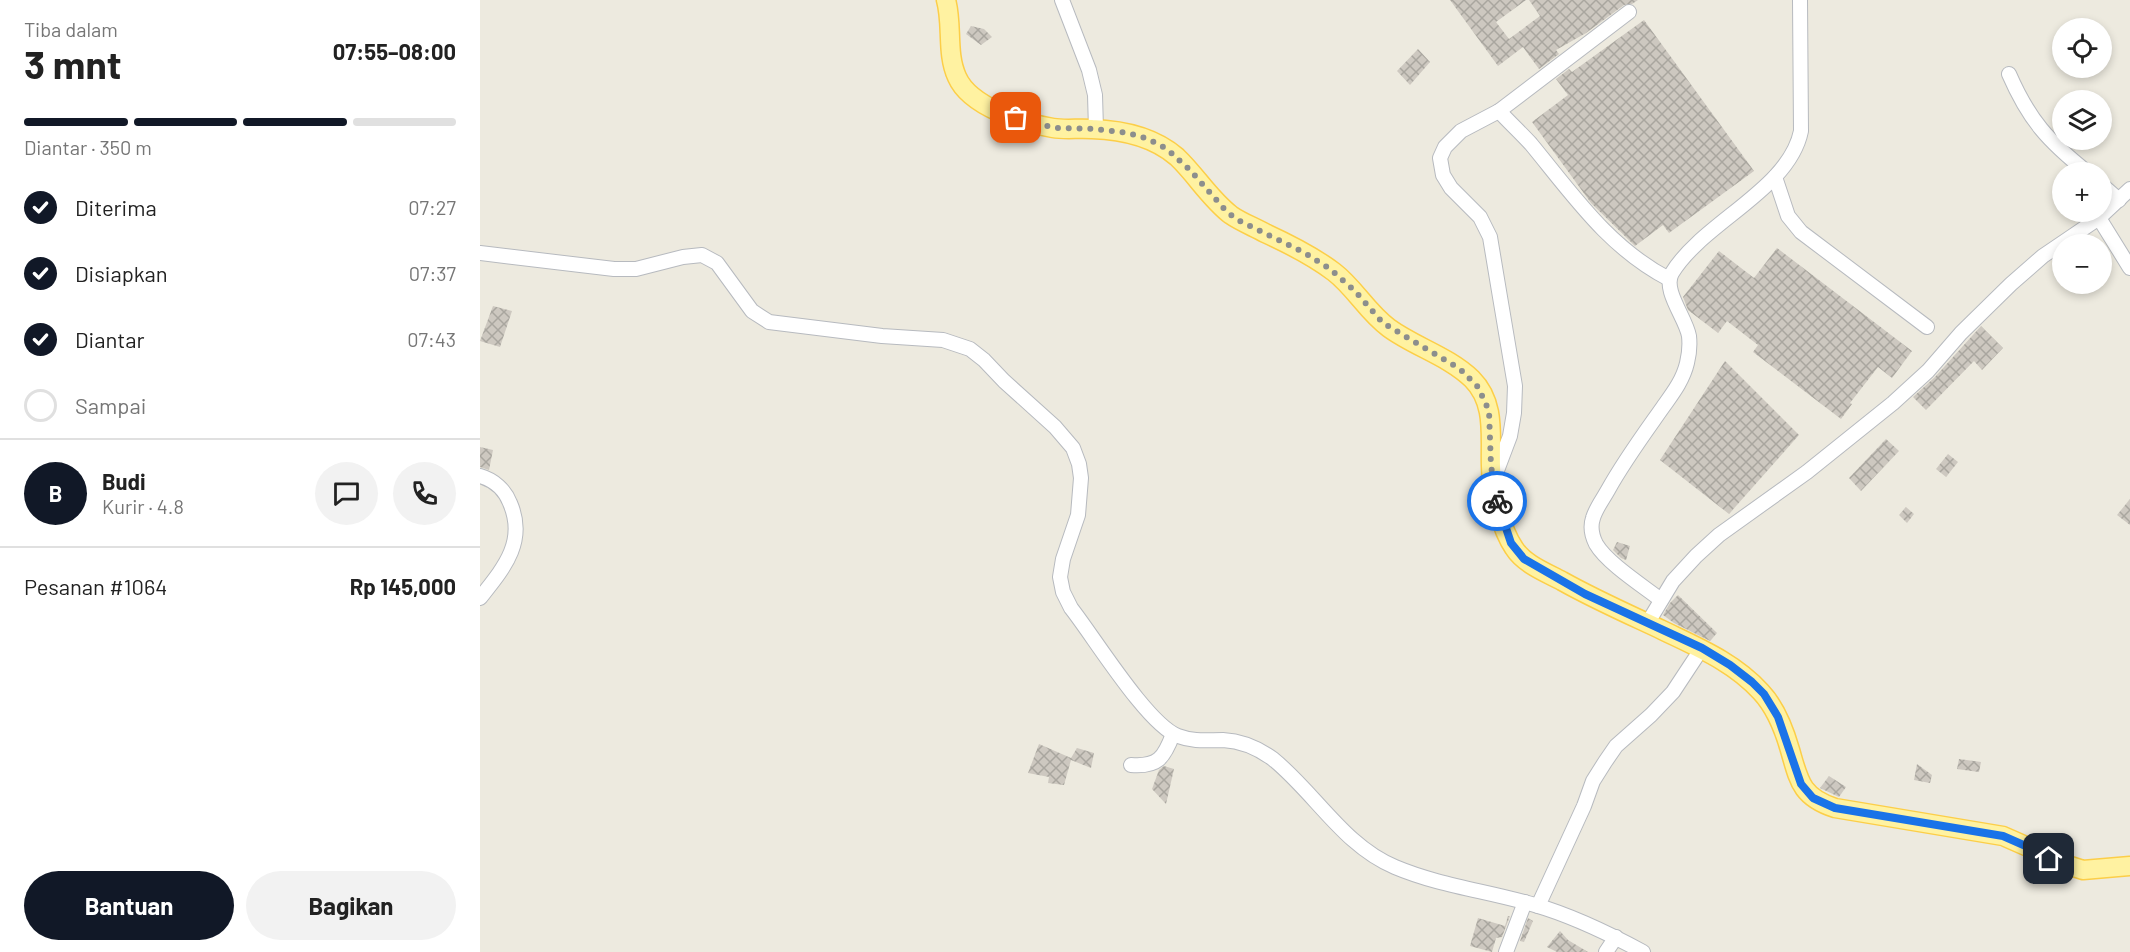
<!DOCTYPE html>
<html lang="id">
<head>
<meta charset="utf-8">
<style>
	body { margin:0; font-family:Barlow,sans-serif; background:#f2f2f2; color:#222; height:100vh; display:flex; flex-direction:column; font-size:22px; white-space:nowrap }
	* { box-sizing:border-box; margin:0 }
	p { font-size:20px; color:#767676 }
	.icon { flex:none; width:33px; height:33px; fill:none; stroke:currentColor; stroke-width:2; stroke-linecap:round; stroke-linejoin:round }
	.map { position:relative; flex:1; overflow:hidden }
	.panel { display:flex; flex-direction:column; background:#fff; width:480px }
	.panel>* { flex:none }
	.buttons { position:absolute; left:1572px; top:18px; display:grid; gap:12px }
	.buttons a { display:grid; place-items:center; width:60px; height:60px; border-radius:50%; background:#fff; box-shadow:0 3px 9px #0003; font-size:30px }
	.pin { position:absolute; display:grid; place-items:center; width:51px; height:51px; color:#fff; margin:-26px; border-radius:12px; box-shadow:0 3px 9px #0006 }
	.courier { position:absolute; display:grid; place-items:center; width:60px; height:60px; margin:-30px; border:4px solid #1a73e8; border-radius:50%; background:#fff; color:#222; box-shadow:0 2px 8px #0007 }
	.summary em { font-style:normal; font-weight:700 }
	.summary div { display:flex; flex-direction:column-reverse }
	.summary { display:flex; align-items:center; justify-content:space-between; height:102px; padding:0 24px }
	h1 { font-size:39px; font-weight:700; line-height:45px }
	.bar { display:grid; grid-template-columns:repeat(4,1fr); gap:9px 6px; align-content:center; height:72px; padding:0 24px }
	.bar i { height:8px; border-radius:4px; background:#e0e0e0 }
	.bar .selected { background:#111827 }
	.bar p { grid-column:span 4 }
	.line { display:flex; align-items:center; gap:15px; padding:0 24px; border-top:2px solid #e0e0e0 }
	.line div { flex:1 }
	.round { display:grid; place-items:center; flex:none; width:63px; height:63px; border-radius:32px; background:#f2f2f2 }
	ol { padding:0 24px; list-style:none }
	li { display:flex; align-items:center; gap:18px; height:66px }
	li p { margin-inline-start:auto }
	li .icon { padding:6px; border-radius:50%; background:#111827; color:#fff; stroke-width:4 }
	li:last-child { color:#767676 }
	li i { width:33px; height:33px; border:3px solid #e0e0e0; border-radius:50% }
	.cta { display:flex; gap:12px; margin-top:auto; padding:12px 24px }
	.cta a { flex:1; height:69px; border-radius:36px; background:#111827; color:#fff; font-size:24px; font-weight:700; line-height:69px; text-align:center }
	.cta a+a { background:#f2f2f2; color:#222 }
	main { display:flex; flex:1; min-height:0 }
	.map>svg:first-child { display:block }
	.building { fill:url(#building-cross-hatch) }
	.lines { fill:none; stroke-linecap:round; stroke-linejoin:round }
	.minor-casing { stroke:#b7babf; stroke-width:16 }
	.major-casing { stroke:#fcce48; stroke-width:21 }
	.minor { stroke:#fff; stroke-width:14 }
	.major { stroke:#fff2a1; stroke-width:18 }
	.done { stroke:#8c8e8d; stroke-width:6; stroke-dasharray:0 10.8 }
	.route { stroke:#1a73e8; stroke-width:8 }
</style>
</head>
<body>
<main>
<section class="panel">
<div class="summary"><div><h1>3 mnt</h1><p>Tiba dalam</p></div><em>07:55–08:00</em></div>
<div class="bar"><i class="selected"></i><i class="selected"></i><i class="selected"></i><i></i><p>Diantar · 350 m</p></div>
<ol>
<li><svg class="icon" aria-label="check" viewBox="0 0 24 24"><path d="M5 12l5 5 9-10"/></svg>Diterima<p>07:27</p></li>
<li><svg class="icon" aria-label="check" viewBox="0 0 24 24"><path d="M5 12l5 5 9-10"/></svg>Disiapkan<p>07:37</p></li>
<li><svg class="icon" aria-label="check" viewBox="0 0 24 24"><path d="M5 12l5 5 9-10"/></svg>Diantar<p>07:43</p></li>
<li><i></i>Sampai</li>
</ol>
<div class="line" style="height:108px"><b class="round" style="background:#111827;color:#fff">B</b><div><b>Budi</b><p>Kurir · 4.8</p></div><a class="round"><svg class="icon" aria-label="chat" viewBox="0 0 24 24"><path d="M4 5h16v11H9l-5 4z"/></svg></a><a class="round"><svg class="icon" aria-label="phone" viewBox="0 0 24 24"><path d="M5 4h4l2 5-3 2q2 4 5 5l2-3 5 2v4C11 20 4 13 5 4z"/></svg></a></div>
<div class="line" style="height:78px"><div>Pesanan #1064</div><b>Rp 145,000</b></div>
<div class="cta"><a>Bantuan</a><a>Bagikan</a></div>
</section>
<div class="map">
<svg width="1650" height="952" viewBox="0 0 1650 952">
	<defs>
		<pattern id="building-cross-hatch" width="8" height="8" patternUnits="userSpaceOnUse" patternTransform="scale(1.5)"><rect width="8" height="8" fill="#cdc8c0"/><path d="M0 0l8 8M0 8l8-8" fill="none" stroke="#a9a69f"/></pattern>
	</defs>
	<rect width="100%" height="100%" fill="#edeadf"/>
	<g class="building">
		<path d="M970 0H1046L1016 22 1029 39 1060 16 1049 0H1158L1152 4 1144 5 1106 33 1076 50 1079 54 1059 69 1043 47 1018 66Z"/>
		<path d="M1164 20 1274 171 1189 233 1183 225 1155 246 1111 203 1052 122 1088 95 1076 79 1089 69 1092 72Z"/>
		<path d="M491 26 504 29 512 37 501 45 486 34Z"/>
		<path d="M938 49 950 62 930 85 917 71Z"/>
		<path d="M1297 248 1432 351 1412 378 1398 367 1370 403 1372 404 1361 419 1273 352 1278 345 1247 321 1238 333 1208 310 1203 297 1239 251 1274 278Z"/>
		<path d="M13 306 32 311 20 347 0 341Z"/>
		<path d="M1501 326 1523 348 1502 370 1494 361 1446 410 1433 397 1455 377Z"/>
		<path d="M1245 361 1319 435 1249 514 1180 460Z"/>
		<path d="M1406 439 1419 451 1381 491 1369 478Z"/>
		<path d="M0 447 13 450 9 470 0 467Z"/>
		<path d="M1468 454 1478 462 1466 477 1456 469Z"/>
		<path d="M1650 499V525L1637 515Z"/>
		<path d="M1426 507 1434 514 1427 523 1419 515Z"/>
		<path d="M1137 542 1150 546 1146 560 1141 558 1133 550Z"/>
		<path d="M1198 595 1237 633 1230 641 1194 623 1183 615 1190 603Z"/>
		<path d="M559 744 591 758 597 748 614 753 611 768 591 760 584 785 568 783 569 777 548 773Z"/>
		<path d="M1479 759 1501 762 1499 772 1477 769Z"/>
		<path d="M1437 764 1452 775 1450 783 1434 780Z"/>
		<path d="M684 766 694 769 686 804 672 789 679 770Z"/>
		<path d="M1349 776 1366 787 1359 797 1340 788Z"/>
		<path d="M1028 916H1030L1022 937 1016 938 1012 952 990 946 998 918 1025 926Z"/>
		<path d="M1048 918 1053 921 1044 942 1040 941Z"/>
		<path d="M1080 931 1088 940 1108 952H1077L1067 947Z"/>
	</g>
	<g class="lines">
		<g class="minor-casing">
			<g id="minor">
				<path d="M582 0 609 70 615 95 616 129"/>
				<path d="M1529 74C1549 120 1568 141 1607 172"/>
				<path d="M1019 111C1029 122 1041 133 1051 144 1093 195 1129 248 1189 279"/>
				<path d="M1295 177 1308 216 1321 232 1447 327"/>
				<path d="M1622 185 1639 200"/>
				<path d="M1619 218 1650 268"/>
				<path d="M0 253 134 269H156L203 257 222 255 237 263 272 311 289 322 402 336 463 340 490 349 504 360 524 381 575 427 593 448 599 464 601 478 598 515 583 559 580 577 583 592 591 608C614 637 667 724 698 736 714 742 727 740 743 740 762 741 778 748 793 759 835 793 864 846 915 867 960 886 1008 891 1055 905 1093 916 1128 933 1163 952"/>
				<path d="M0 476C14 480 25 490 30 503 47 542 23 569 0 598"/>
				<path d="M1013 481 1030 436 1034 413 1035 386 1019 291 1010 237 1000 217 971 188 963 175 960 158 965 147 981 131 1019 111 1149 12"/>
				<path d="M1181 600C1163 586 1127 563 1116 544 1112 536 1110 527 1113 518 1116 508 1123 499 1128 490 1144 461 1164 434 1183 407 1193 393 1203 380 1207 363 1209 355 1210 345 1209 336 1206 318 1182 290 1192 273 1223 222 1309 190 1321 131L1320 0"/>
				<path d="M1167 624 1193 581 1216 556 1239 535 1327 472 1413 403 1448 371 1481 333 1531 284 1563 256 1619 218 1650 189"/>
				<path d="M651 765C678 767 684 758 693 734"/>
				<path d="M1058 906 1104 806 1113 781 1125 762 1136 746 1171 715 1193 692 1222 648"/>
				<path d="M1026 952 1045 902"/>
				<path d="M1126 952 1136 937"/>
			</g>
		</g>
		<g class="major-casing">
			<path id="major" d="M466 0C473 25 466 53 477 77 490 107 543 123 573 128 585 130 599 128 612 129 642 130 674 137 697 157 716 175 730 199 751 215 761 222 774 227 785 233 809 244 833 256 854 272 875 288 887 312 909 328 935 347 968 356 992 379 1016 403 1010 436 1011 466 1011 489 1021 529 1034 548 1044 564 1065 572 1082 581 1114 599 1148 614 1182 630 1217 647 1254 662 1281 692 1296 708 1304 729 1310 750 1319 781 1321 797 1355 808L1523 836 1548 847 1569 859 1603 870 1650 866"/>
		</g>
		<use href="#minor" class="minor"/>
		<use href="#major" class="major"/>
	</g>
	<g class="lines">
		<path class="done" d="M536 118 575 128 616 129 648 133 668 139 687 149 710 170 747 212 758 220 825 253 850 269 875 291 903 323 980 369 998 387 1009 411 1011 466 1017 501"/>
		<path class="route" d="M1017 501 1031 543 1044 559 1105 594 1222 648 1250 665 1272 682 1284 694 1298 717 1321 784 1333 798 1355 808 1523 836 1548 847 1569 859"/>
	</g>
</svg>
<div class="buttons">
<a><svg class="icon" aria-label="locate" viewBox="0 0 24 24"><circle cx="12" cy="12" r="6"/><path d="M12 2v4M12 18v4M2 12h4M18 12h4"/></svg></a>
<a><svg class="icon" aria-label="layers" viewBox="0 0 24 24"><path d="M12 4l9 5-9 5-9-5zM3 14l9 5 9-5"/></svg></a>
<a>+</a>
<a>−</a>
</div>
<div class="pin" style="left:536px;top:118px;background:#ea580c"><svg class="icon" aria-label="bag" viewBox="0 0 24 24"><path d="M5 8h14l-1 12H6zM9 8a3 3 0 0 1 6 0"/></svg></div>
<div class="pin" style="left:1569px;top:859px;background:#1f2937"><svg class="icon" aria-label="home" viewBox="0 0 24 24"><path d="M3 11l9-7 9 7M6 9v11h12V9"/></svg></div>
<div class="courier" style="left:1017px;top:501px"><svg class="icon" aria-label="bike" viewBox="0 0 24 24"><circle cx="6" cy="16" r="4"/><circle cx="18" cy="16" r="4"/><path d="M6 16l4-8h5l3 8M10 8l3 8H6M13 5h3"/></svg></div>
</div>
</main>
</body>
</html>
